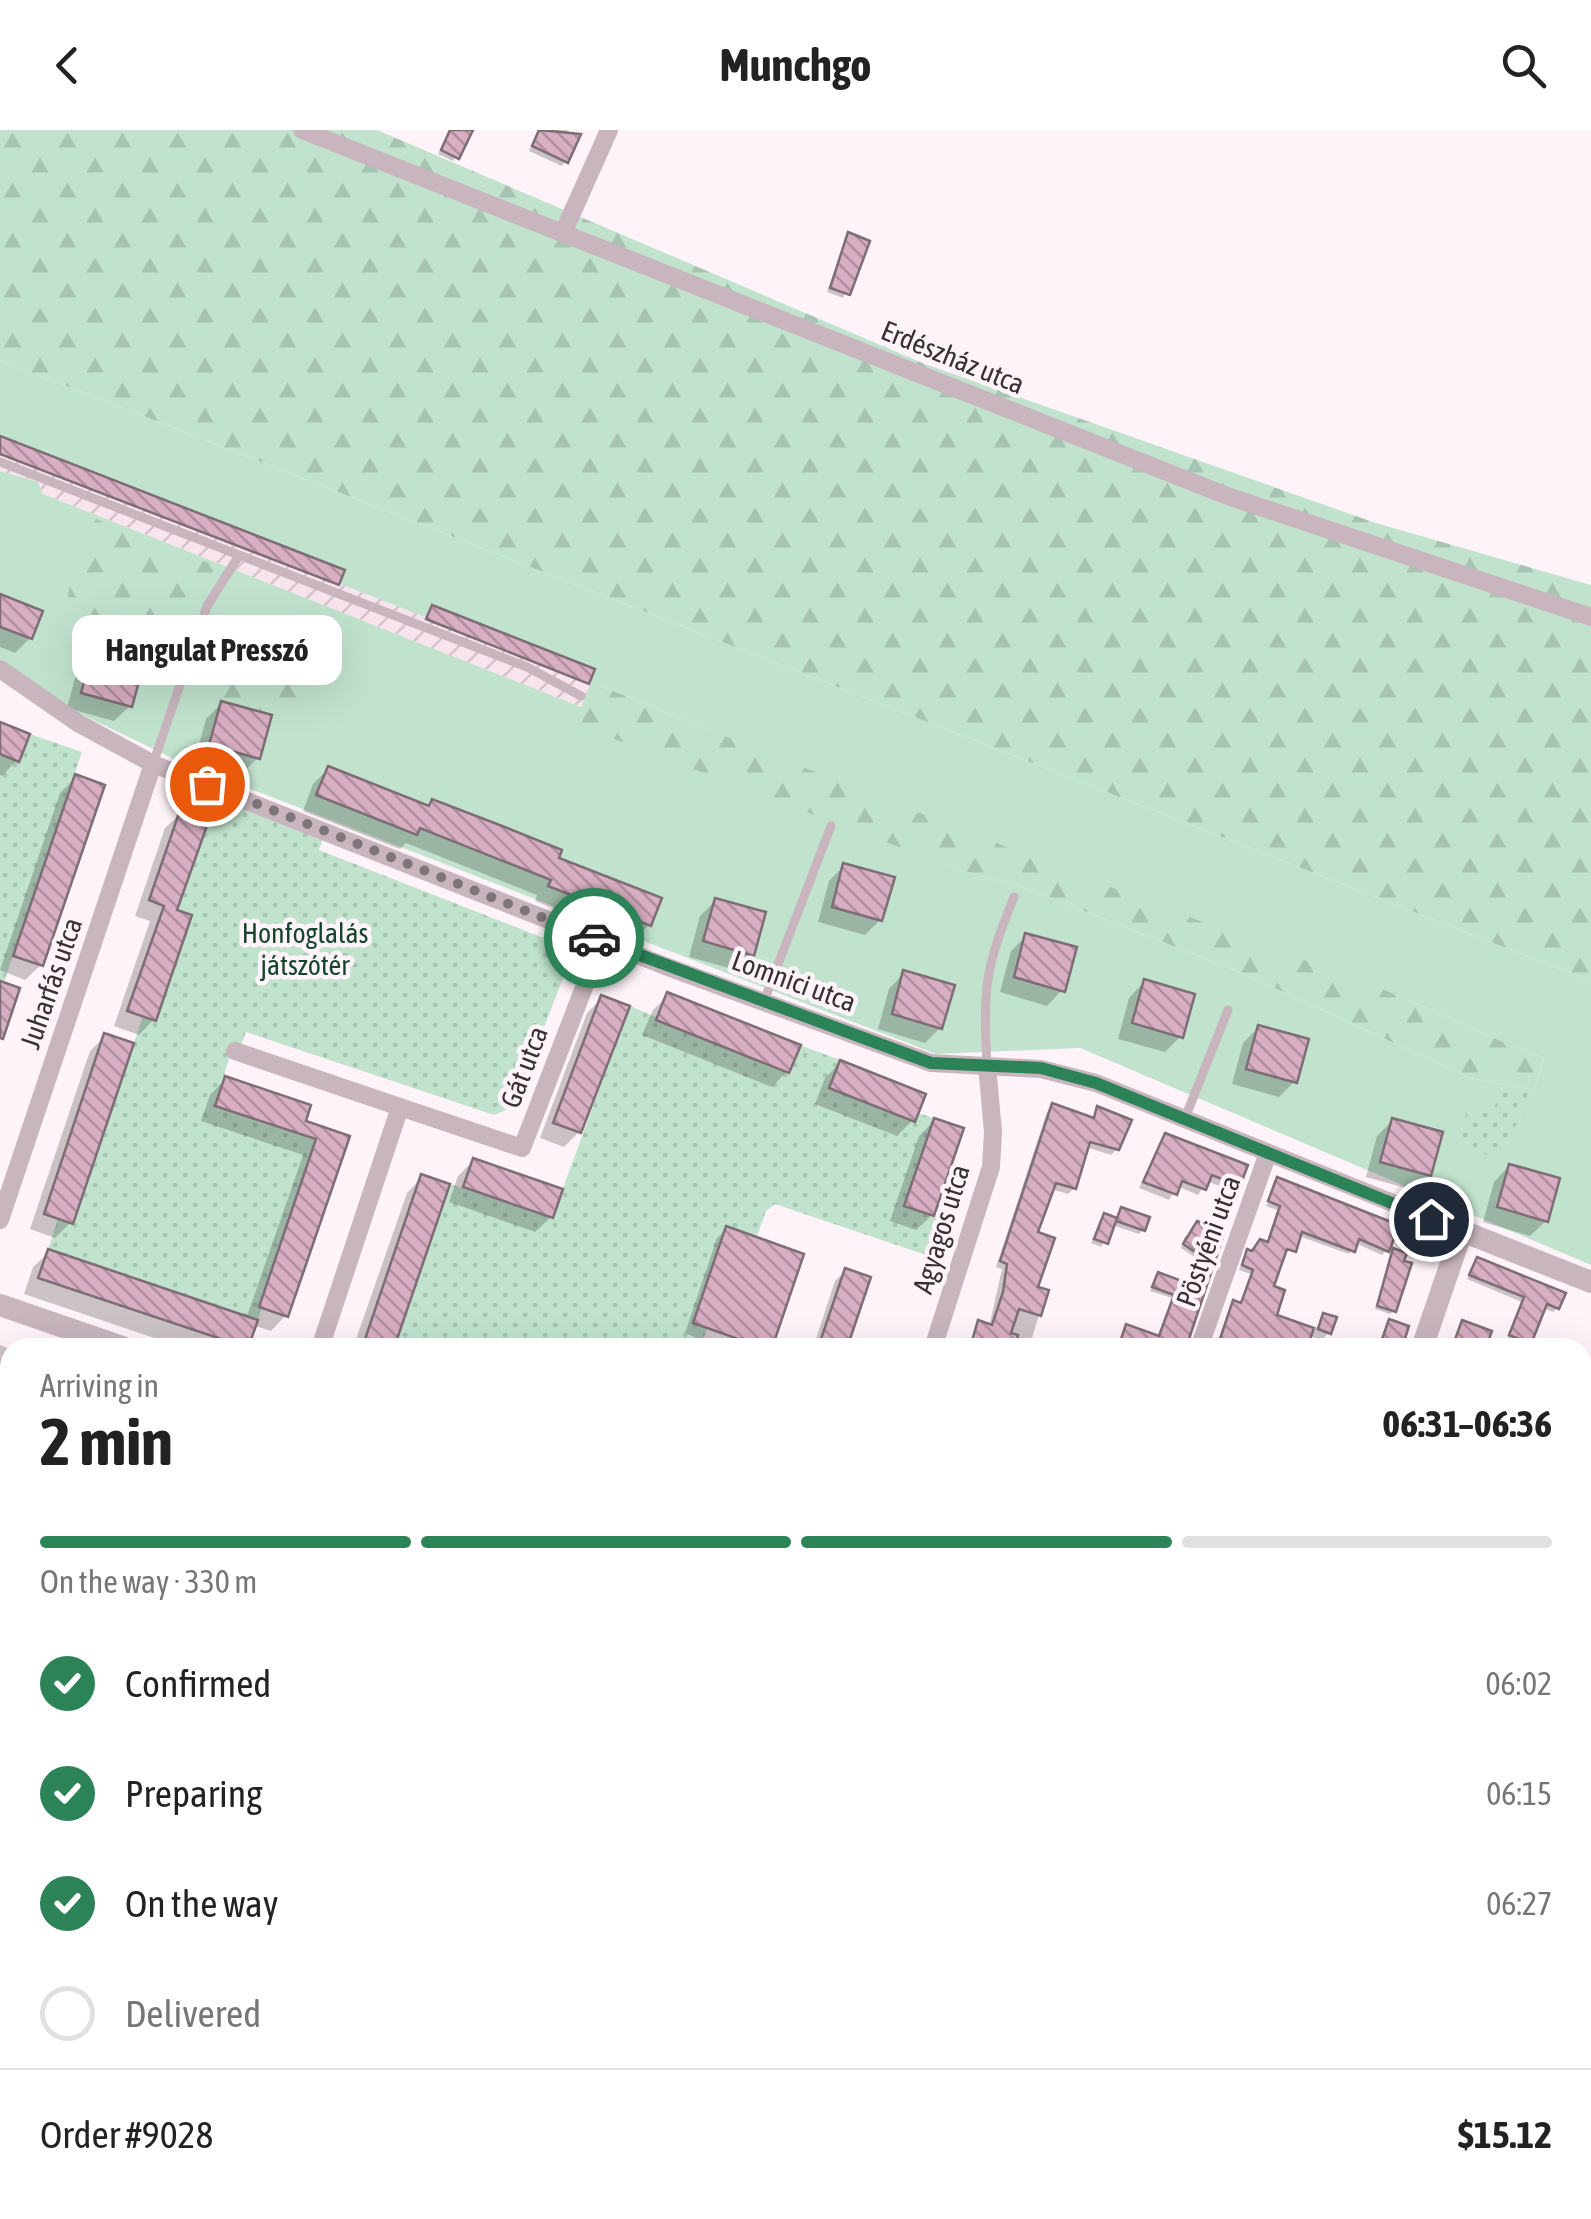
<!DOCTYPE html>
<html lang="en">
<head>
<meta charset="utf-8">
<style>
	body { margin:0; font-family:"Asap Condensed",sans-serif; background:#f6f6f6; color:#222; height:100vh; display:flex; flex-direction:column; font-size:38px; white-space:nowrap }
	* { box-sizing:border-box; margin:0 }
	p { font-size:32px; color:#767676 }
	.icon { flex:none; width:55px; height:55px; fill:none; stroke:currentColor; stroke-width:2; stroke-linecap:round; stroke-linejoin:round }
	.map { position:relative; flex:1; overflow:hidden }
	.panel { position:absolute; left:0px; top:1208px; width:1592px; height:882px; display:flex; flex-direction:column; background:#fff; border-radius:30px 30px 0 0; box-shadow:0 10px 40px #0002 }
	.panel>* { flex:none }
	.pin { position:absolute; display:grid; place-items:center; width:85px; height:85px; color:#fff; margin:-42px; border:5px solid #fff; border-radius:50%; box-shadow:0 2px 10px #0007 }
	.courier { position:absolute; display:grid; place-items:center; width:100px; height:100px; margin:-50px; border:8px solid #2b8357; border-radius:50%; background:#fff; color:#222; box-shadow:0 2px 12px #0007 }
	.bubble { position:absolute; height:70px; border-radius:20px; background:#fff; box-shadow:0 10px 40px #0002; font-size:32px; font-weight:700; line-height:70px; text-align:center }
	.headline em { font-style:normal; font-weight:700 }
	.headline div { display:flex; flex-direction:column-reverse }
	.headline { display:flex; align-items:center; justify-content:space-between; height:170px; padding:0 40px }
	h1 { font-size:65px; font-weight:700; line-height:75px }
	.bar { display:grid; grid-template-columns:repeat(4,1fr); gap:15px 10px; align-content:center; height:120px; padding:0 40px }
	.bar i { height:12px; border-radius:8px; background:#e0e0e0 }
	.bar .active { background:#2b8357 }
	.bar p { grid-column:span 4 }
	.line { display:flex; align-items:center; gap:25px; padding:0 40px; border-top:2px solid #e0e0e0 }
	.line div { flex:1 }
	ol { padding:0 40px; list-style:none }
	li { display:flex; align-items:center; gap:30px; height:110px }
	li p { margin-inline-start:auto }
	li .icon { padding:10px; border-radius:50%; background:#2b8357; color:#fff; stroke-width:4 }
	li:last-child { color:#767676 }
	li i { width:55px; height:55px; border:5px solid #e0e0e0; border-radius:50% }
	header { display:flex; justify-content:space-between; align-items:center; height:130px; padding:0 40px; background:#fff; font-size:45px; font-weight:700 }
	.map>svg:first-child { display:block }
	.industrial { fill:url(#industrial-furrows) }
	.grass { fill:#c1e3ce; fill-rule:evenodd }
	.forest { fill:url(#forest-firs) }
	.park { fill:url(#park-dots) }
	.shadow { fill:#0003 }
	.building { fill:url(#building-back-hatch); stroke:#7d6e75; stroke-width:2.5 }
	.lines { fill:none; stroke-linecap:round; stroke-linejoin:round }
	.service { stroke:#c8b5be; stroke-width:9 }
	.minor { stroke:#c8b5be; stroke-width:18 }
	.tertiary { stroke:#c8b5be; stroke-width:22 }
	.secondary { stroke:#b095a2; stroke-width:25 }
	.done { stroke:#7d7579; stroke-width:10; stroke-dasharray:0 18 }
	.route { stroke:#2b8357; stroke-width:12 }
	.labels { text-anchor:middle; stroke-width:9; stroke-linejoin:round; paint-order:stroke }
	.street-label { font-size:28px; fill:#383134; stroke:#fef3f8 }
	.park-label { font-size:28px; fill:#14452c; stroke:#fef3f8 }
</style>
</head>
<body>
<header><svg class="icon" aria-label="back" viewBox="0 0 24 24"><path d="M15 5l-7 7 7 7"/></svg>Munchgo<svg class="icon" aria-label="search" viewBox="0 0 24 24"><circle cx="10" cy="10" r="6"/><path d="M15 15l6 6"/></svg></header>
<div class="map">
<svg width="1591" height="2089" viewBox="0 0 1591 2089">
	<defs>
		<pattern id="industrial-furrows" width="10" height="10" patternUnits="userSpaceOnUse" patternTransform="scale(2.5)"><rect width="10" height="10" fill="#f8e4ed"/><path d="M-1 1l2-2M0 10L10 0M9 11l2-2" fill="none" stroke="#d5c4cc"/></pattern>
		<pattern id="forest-firs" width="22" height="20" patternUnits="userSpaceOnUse" patternTransform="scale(2.5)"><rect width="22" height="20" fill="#c1e3ce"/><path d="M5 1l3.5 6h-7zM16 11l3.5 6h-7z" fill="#a7c3b2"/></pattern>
		<pattern id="park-dots" width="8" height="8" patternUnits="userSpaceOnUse" patternTransform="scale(2.5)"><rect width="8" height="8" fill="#c1e3ce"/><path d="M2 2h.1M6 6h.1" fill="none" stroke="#a7c3b2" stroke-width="1.8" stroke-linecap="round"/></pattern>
		<pattern id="building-back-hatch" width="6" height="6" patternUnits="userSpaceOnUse" patternTransform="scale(2.5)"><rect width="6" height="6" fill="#d8aec2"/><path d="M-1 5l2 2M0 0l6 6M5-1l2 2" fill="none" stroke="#b08e9e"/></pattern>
	</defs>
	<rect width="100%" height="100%" fill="#fef3f8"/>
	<path class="industrial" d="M0 321 591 551 581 577 43 364 38 352 0 341Z"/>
	<g class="grass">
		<path d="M0 230 1591 851V1135L1080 918 936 924 176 630 0 545V341L38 352 43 364 581 577 591 552 0 321ZM596 554C857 660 1118 764 1383 860 1438 880 1488 909 1544 928L1534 960 1470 948 1244 844 1031 760 954 738 846 694Z"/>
		<path d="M0 1758 10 1761V1803L0 1800Z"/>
		<path d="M0 1945 10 1948 4 1986 10 1989V2007L0 2004Z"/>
	</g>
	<g class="forest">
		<path d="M0 0H377L925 234 1376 393 1591 455V851L0 230Z"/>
		<path d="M96 389 219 437 212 490 316 535 303 596 235 571 155 554 147 523 91 514 64 499 72 434Z"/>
		<path d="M596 554C857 660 1120 762 1384 860 1439 881 1489 909 1544 928L1534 960 1470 948 1244 844 1031 760 954 738 580 596Z"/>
	</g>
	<g class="park">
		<path d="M30 604 82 622 4 852 0 851V624L19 631Z"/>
		<path d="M217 666 323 708 319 720 564 816 571 828 513 977 494 985 246 902 241 915 234 912 215 975 316 1009 258 1190 48 1119 58 1089 73 1093 143 886 156 890 192 786 177 780Z"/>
		<path d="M630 876 789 943 800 915 840 930 829 958 914 991 918 983 934 988 904 1075 947 1092 935 1128 775 1074 766 1081 757 1106 726 1096 693 1193 707 1198 701 1217 394 1218 450 1054 552 1088Z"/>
		<path d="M1505 954 1536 965 1495 1026 1457 1019 1468 976 1493 980Z"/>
		<path d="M0 1278 10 1282V1443L3 1441 0 1450Z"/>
		<path d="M0 1574 10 1578V1686L0 1682Z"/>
	</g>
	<g class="shadow">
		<path d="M450 0H470L453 31 438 24Z"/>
		<path d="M539 0H566L578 6 562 36 529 21Z"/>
		<path d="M848 105 867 112 843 168 827 162Z"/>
		<path d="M0 309 337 454 0 325Z"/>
		<path d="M0 467 30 508 15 523 0 517Z"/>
		<path d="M431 480 587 552 427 491Z"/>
		<path d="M94 522 121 533 130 576 114 591 67 578 78 537Z"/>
		<path d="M222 573 258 628 242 643 195 630 206 589Z"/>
		<path d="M0 595 17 630 2 646 0 645Z"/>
		<path d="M329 638 427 677 432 672 556 729 649 795 633 810 535 771 537 765 406 713 400 719 303 681 313 654Z"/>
		<path d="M76 647 41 835 25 850 0 840 60 663Z"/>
		<path d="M181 683 154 889 139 905 114 896 150 791 135 786 165 698Z"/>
		<path d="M844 736 880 790 865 805 818 792 829 751Z"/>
		<path d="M716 770 752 825 736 840 689 827 700 786Z"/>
		<path d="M1026 806 1062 860 1047 876 1000 862 1011 821Z"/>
		<path d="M904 843 940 898 925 913 878 899 889 859Z"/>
		<path d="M1144 852 1181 906 1165 922 1118 909 1129 868Z"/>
		<path d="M668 865 787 941 772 957 642 905 653 880Z"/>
		<path d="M602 868 579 1002 564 1017 540 1008 587 883Z"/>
		<path d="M1258 898 1294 952 1279 967 1232 954 1243 913Z"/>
		<path d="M105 906 71 1092 55 1108 30 1099 90 921Z"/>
		<path d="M840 933 913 990 897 1006 815 974 825 948Z"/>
		<path d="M225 949 303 993 347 1007 286 1185 271 1201 253 1195 246 1218H184L24 1164 33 1137 49 1122 246 1189 303 1025 201 991 210 965Z"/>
		<path d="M1053 976 1091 989 1098 979 1117 1019 1111 1025 1086 1017 1074 1058 1068 1064 1051 1059 1035 1104V1158L1046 1162 1032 1208 1026 1213 1014 1210 1012 1218H967L978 1193 989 1197 1002 1139 996 1137 1047 982Z"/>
		<path d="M934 991 932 1085 916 1100 890 1091 919 1006Z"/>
		<path d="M1392 991 1429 1045 1413 1060 1366 1047 1377 1006Z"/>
		<path d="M1166 1006 1238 1055 1232 1061 1207 1051 1198 1065 1177 1056 1169 1070 1139 1058Z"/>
		<path d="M473 1031 551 1087 535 1102 449 1072 458 1046Z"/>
		<path d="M1509 1036 1546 1091 1530 1106 1483 1092 1494 1052Z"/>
		<path d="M422 1047 391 1218H353L407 1063Z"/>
		<path d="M1278 1050 1386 1121 1382 1125 1355 1113 1349 1124 1299 1106 1294 1120 1283 1122 1271 1157 1273 1187 1314 1201 1324 1186 1329 1202 1322 1210 1309 1206 1304 1218H1284L1255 1207 1251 1218H1216L1230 1177 1240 1175 1251 1144 1239 1140 1244 1126 1266 1114 1277 1080 1266 1076Z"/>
		<path d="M1121 1080 1143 1100 1139 1104 1112 1095 1101 1117 1091 1113 1100 1090 1104 1086 1115 1090Z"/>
		<path d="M727 1099 769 1218H719L685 1203 717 1108Z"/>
		<path d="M1222 1102 1182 1218 1118 1216 1127 1197 1158 1208 1172 1168 1150 1161 1158 1145 1186 1155 1196 1128 1181 1118 1185 1106Z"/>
		<path d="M1394 1121V1181L1390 1184 1375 1179Z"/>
		<path d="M1477 1130 1557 1178 1553 1182 1543 1178 1525 1217 1507 1209 1522 1172 1467 1149Z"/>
		<path d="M845 1141 844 1218H813L835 1151Z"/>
		<path d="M1389 1192 1399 1218H1367L1373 1208 1380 1210Z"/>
		<path d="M0 1215 10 1219V1268L0 1265Z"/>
		<path d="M1582 1374 1591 1376V1395L1582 1392Z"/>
		<path d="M9 1473H10V1528L0 1524V1482Z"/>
		<path d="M1582 1560 1591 1563V1590L1582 1587Z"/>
		<path d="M1582 1648 1591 1651V1684L1587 1683 1582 1697Z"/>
		<path d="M0 1730 10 1733V1802L0 1798Z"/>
		<path d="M1582 1762 1591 1765 1588 1788 1582 1786Z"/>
		<path d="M1591 1922V2018L1582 2042V1931L1588 1933Z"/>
		<path d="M10 1959V1998L0 1994Z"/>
		<path d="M319 2080H457L454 2089H350Z"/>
		<path d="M756 2080H774L784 2089H754Z"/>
		<path d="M1085 2080 1082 2089H1057L1060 2083 1055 2081Z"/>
		<path d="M1148 2080H1176L1173 2089H1144Z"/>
		<path d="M1281 2080 1302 2089H1276Z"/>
		<path d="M1524 2080H1569L1564 2089Z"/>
	</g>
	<g class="building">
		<path d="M450 0H473L459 29 441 20Z"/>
		<path d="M539 0 581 4 568 33 532 16Z"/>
		<path d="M848 102 870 111 850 165 830 158Z"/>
		<path d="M0 306 345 440 339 455 0 324Z"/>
		<path d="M0 464 43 481 32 509 0 497Z"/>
		<path d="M432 475 595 539 589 554 426 489Z"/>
		<path d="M93 519 122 531 124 526 144 533 132 577 81 563Z"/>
		<path d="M221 571 272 585 260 629 209 615Z"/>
		<path d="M0 592 30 604 19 632 0 624Z"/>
		<path d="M328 636 429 676 432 669 497 694 562 720 559 728 662 768 651 796 548 756 551 750 420 698 417 705 316 665Z"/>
		<path d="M75 644 105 655 43 836 13 826Z"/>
		<path d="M180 680 209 690 177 780 192 785 156 891 127 881 164 776 149 770Z"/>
		<path d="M843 733 895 747 882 791 832 777Z"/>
		<path d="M715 768 766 782 754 826 703 811Z"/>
		<path d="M1025 803 1077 817 1065 862 1014 847Z"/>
		<path d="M903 840 955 855 942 899 892 884Z"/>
		<path d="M1144 849 1195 864 1183 908 1132 893Z"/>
		<path d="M0 851 20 858 3 909 0 908Z"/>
		<path d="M667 862 801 915 789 943 656 890Z"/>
		<path d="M601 865 630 876 581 1003 553 993Z"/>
		<path d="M1258 895 1309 909 1297 953 1246 939Z"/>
		<path d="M104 903 134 913 73 1094 44 1084Z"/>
		<path d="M840 930 926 964 915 992 829 958Z"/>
		<path d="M225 946 311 975 306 991 350 1006 288 1187 259 1177 316 1009 215 976Z"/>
		<path d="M1052 973 1094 988 1097 976 1132 990 1119 1020 1090 1012 1076 1059 1056 1053 1038 1102 1055 1108 1038 1157 1049 1160 1041 1186 1019 1179 1011 1203 1018 1205 1014 1218H970L978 1190 992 1195 1003 1162 1007 1134 1000 1131Z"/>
		<path d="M934 988 964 998 934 1086 904 1076Z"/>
		<path d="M1392 988 1443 1002 1431 1046 1380 1032Z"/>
		<path d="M1165 1003 1248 1035 1240 1056 1212 1045 1206 1060 1182 1051 1177 1065 1143 1052Z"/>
		<path d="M473 1028 563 1059 553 1088 463 1057Z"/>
		<path d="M1509 1034 1560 1048 1548 1092 1497 1077Z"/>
		<path d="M421 1044 450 1054 394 1218H362Z"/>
		<path d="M1277 1047 1399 1095 1389 1122 1359 1109 1355 1122 1302 1102 1296 1122 1287 1119 1274 1156 1285 1160 1277 1185 1314 1198 1307 1218 1274 1209 1273 1218H1217L1233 1170 1241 1173 1253 1140 1242 1135 1247 1119 1252 1121 1260 1109 1268 1112 1280 1076 1268 1071Z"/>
		<path d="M1121 1077 1150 1087 1145 1101 1116 1091Z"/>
		<path d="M1104 1083 1117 1088 1108 1114 1094 1109Z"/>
		<path d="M1197 1091 1225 1101 1186 1218H1138L1120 1212 1126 1194 1159 1206 1174 1165 1152 1157 1158 1142 1187 1153 1198 1124 1183 1114Z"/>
		<path d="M726 1096 804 1124 772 1218H742L744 1211 693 1193Z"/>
		<path d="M1393 1118 1407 1123 1404 1131 1412 1133 1396 1182 1377 1176Z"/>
		<path d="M48 1119 258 1190 248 1218 38 1148Z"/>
		<path d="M1477 1127 1566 1163 1559 1179 1547 1174 1531 1214 1509 1205 1524 1167 1469 1145Z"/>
		<path d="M845 1138 871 1147 847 1218H818Z"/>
		<path d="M1323 1183 1337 1187 1331 1204 1318 1199Z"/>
		<path d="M1389 1189 1409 1196 1402 1218H1379Z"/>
		<path d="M1462 1190 1492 1201 1486 1218H1452Z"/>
	</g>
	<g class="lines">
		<g class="service">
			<path d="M0 332 527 537 581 566"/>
			<path d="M153 634 207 476 238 427"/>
			<path d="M764 871 831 696"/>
			<path d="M987 934C983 857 985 839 1014 767"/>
			<path d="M1185 988 1228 880"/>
			<path d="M709 1218 711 1212"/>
			<path d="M0 1552 10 1555"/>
			<path d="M0 1822 10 1827"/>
			<path d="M654 2080 661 2089"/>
			<path d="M1340 2080 1363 2089"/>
			<path d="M1249 2089 1252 2080"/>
			<path d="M1433 2089 1437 2080"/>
		</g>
		<g class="minor">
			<path d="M302 0 1230 367 1591 487"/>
			<path d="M564 101 609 0"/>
			<path d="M0 539 78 593 153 634 665 836 931 933 1041 939 1096 953 1462 1101"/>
			<path d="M235 921 400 977"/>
			<path d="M0 1090 153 634"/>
			<path d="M320 1218 400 977 522 1018 602 811"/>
			<path d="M933 1218 991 1037 993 1002 987 935"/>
			<path d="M1199 1218 1268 1023"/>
			<path d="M0 1256 10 1259"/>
			<path d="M1582 1409 1591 1412"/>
			<path d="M1582 1615 1591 1618"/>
			<path d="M0 1705 10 1708"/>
			<path d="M1582 1809 1591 1812"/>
			<path d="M1481 2080 1505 2089"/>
			<path d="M721 2089 722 2080"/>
		</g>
		<g class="tertiary">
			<path d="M0 1175 125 1218"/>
			<path d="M1422 1218 1462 1101 1591 1152"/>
			<path d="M1117 2089 1120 2080"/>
		</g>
		<g class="secondary">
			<path d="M0 2053 10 2055"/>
			<path d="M97 2080 129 2089"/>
		</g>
	</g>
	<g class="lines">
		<path class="done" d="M207 654 594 808"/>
		<path class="route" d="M594 808 931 933 1041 938 1096 953 1431 1089"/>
	</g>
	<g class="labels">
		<g class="street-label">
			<text transform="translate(953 227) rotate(22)" y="10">Erdészház utca</text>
			<text transform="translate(794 851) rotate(20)" y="10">Lomnici utca</text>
			<text transform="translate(51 853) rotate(-71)" y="10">Juharfás utca</text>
			<text transform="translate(524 937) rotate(-69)" y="10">Gát utca</text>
			<text transform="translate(941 1099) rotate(-73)" y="10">Agyagos utca</text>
			<text transform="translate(1208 1111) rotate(-70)" y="10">Pöstyéni utca</text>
		</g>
		<g class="park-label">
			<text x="305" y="813">Honfoglalás<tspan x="305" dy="32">játszótér</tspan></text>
		</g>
	</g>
</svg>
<div class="pin" style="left:207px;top:654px;background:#ea580c"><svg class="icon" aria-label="bag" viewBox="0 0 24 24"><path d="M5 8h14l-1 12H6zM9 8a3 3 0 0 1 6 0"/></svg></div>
<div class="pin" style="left:1431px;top:1089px;background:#1f2937"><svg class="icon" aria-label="home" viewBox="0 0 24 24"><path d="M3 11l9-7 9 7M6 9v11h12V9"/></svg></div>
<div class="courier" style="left:594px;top:808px"><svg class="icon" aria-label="car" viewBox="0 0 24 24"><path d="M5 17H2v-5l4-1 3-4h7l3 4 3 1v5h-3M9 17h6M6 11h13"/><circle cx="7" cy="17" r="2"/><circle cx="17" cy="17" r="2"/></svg></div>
<div class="bubble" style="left:72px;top:485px;width:270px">Hangulat Presszó</div>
<section class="panel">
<div class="headline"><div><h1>2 min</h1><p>Arriving in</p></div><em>06:31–06:36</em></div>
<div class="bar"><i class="active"></i><i class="active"></i><i class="active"></i><i></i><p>On the way · 330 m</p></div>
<ol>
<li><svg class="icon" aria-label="check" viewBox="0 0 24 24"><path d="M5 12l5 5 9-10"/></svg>Confirmed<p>06:02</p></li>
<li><svg class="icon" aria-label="check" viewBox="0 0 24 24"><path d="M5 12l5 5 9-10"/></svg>Preparing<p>06:15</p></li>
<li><svg class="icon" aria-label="check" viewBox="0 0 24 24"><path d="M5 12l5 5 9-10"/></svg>On the way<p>06:27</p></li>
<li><i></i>Delivered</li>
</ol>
<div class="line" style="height:130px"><div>Order #9028</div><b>$15.12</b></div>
</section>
</div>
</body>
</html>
